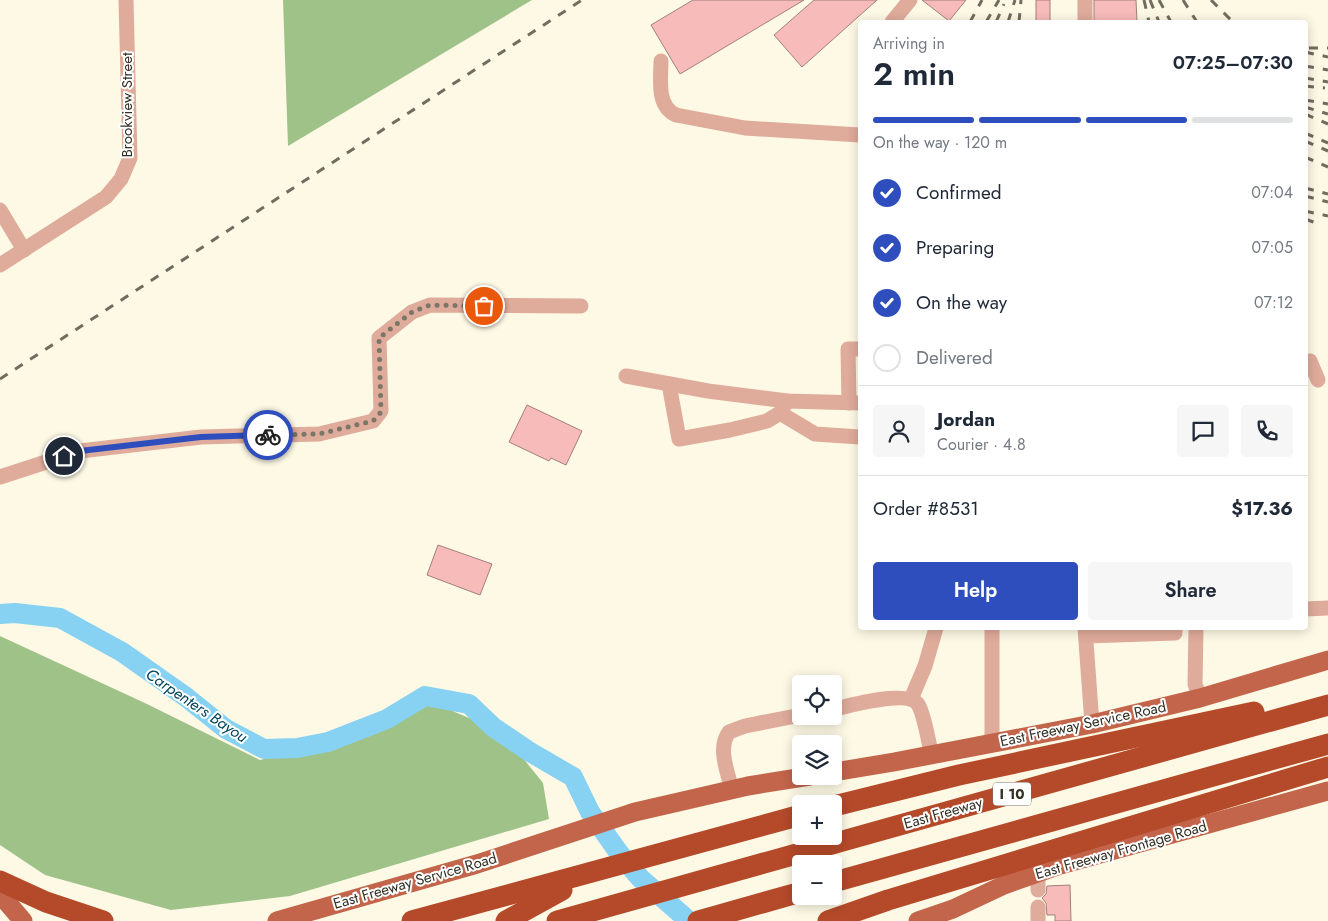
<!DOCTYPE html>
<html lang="en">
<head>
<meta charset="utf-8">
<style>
	body { margin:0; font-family:Jost,sans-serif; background:#f6f6f7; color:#1f2937; height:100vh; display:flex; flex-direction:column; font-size:19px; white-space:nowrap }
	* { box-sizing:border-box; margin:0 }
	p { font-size:16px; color:#747a83 }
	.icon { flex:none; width:28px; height:28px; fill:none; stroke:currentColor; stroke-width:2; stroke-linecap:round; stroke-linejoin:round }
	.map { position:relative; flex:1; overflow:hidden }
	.drawer { position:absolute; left:858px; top:20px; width:450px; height:610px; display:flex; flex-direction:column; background:#fff; border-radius:5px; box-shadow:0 2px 12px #0003 }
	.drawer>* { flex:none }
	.fabs { position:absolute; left:792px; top:675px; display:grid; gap:10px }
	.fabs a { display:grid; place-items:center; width:50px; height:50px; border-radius:5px; background:#fff; box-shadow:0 2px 12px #0003; font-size:25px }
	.pin { position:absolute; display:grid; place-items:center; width:42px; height:42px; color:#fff; margin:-21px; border:2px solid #fff; border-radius:50%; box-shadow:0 1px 5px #0007 }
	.courier { position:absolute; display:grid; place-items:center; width:50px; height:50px; margin:-25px; border:4px solid #2e4ebe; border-radius:50%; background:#fff; color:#222; box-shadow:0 1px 6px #0007 }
	.summary em { font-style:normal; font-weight:600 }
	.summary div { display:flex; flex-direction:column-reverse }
	.summary { display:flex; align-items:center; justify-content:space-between; height:85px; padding:0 15px }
	h1 { font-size:32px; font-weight:600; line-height:38px }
	.bar { display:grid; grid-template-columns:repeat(4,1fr); gap:8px 5px; align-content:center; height:60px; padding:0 15px }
	.bar i { height:6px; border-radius:4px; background:#e0e1e3 }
	.bar .current { background:#2e4ebe }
	.bar p { grid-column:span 4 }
	.line { display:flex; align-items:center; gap:12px; padding:0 15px; border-top:1px solid #e0e1e3 }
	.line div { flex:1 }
	.round { display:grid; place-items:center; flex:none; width:52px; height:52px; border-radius:5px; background:#f6f6f7 }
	ol { padding:0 15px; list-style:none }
	li { display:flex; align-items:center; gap:15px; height:55px }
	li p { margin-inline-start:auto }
	li .icon { padding:5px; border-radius:50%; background:#2e4ebe; color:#fff; stroke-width:4 }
	li:last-child { color:#747a83 }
	li i { width:28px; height:28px; border:2px solid #e0e1e3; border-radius:50% }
	.button { display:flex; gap:10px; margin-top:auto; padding:10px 15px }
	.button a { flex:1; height:58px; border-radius:5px; background:#2e4ebe; color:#fff; font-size:20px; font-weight:600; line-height:58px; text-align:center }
	.button a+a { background:#f6f6f7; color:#1f2937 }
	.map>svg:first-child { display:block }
	.forest { fill:#9fc289 }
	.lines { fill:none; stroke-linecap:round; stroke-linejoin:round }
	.river { stroke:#87d1f2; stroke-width:20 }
	.building { fill:#f7bbb9; stroke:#a37f7e }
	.minor { stroke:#dfab9b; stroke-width:15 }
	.major { stroke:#c2654b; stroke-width:19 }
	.highway { stroke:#b54a2a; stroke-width:21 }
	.rail { stroke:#706d5f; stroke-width:3; stroke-dasharray:9 9; stroke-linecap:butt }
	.done { stroke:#7a7668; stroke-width:5; stroke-dasharray:0 9 }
	.route { stroke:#2e4ebe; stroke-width:6 }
	.labels { text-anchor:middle; stroke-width:4; stroke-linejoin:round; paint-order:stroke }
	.shield { fill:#fff; stroke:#706e66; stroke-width:1 }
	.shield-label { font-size:14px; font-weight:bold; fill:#333024 }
	.street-label { font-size:15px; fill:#333024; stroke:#fff }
	.water-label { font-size:16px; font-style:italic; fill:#01455b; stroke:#fff }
</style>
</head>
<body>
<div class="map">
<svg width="1328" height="921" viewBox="0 0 1328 921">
	<rect width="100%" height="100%" fill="#fdf9e5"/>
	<g class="forest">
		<path d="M283 0H532L288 146Z"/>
		<path d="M0 636 147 704 260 760 380 729 429 701 502 732 543 783 549 819 290 896 171 910 45 875 0 845Z"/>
	</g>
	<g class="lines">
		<path class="river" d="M0 614 15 613 60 618 122 652 186 697 226 729 264 749 297 748 328 742 387 719 425 696 469 704 493 727 530 752 573 777 590 812 619 853 640 878 689 921"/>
	</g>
	<g class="building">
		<path d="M693 0H804L680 74 651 25Z"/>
		<path d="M814 0H877L802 67 774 35Z"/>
		<path d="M922 0H966L949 21Z"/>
		<rect x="1036" y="0" width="14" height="22"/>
		<path d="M1094 0H1136L1137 22H1094Z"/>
		<path d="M527 405 582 431 566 465 551 458 549 461 509 442Z"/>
		<path d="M438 545 492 564 480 595 427 575Z"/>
		<path d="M1070 885 1071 921H1055V915H1047L1046 903 1042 898 1046 894 1047 886Z"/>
	</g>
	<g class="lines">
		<g class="minor">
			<path d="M1085 0V22"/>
			<path d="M892 22 910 0"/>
			<path d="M661 61C661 79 656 106 676 115L745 128 860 135"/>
			<path d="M0 210 24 250"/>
			<path d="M0 265 106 197 121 179 130 158 126 0"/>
			<path d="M1305 361H1310L1318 380"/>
			<path d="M626 376 708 391 787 401 860 403"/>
			<path d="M669 384 679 439 730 430 767 421 780 413 787 401"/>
			<path d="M849 403 848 349H860"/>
			<path d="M780 413 815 434 860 437"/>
			<path d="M0 477 80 451 201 437 319 434 373 421 381 411 379 338 412 312 430 305 581 306"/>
			<path d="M1305 609 1328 608"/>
			<path d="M1085 628 1092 724"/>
			<path d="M1196 628 1195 684 1200 698"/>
			<path d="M1086 636 1175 633V628"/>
			<path d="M911 699 925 666 936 628"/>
			<path d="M834 709C850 706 911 688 919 706 925 718 928 741 932 755"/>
			<path d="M992 743V628"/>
			<path d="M732 790C728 773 717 748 729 732L745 726 801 715"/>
			<path d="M1038 873V890"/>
			<path d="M1038 921V907"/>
		</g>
		<g class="major">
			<path d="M834 772 894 762 1092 724 1200 698 1328 660"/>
			<path d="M0 894 23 921"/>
			<path d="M277 921 477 864 635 812 748 786 810 776"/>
			<path d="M918 921 953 909 1004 885 1060 865 1328 791"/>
		</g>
		<g class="highway">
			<path d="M834 806 959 775 1254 712"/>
			<path d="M0 881 46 902 103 921"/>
			<path d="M834 882 1328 744"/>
			<path d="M412 921 801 815"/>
			<path d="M506 921 562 890"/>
			<path d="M557 921 1328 705"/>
			<path d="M698 921 801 892"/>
			<path d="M828 921 888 900 1328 767"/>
		</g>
		<g class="rail">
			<path d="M1144 0 1149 22"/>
			<path d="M1150 0 1159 22"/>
			<path d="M1159 0 1171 22"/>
			<path d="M1183 0 1197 22"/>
			<path d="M1211 0 1233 22"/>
			<path d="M970 22 982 0"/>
			<path d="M986 22 999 0"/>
			<path d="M996 22 1004 4"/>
			<path d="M1008 22 1015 0"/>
			<path d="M1019 22 1021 0"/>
			<path d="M1309 48H1328"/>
			<path d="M1305 52 1328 57"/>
			<path d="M1305 66 1328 70"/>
			<path d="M1305 78 1328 82"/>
			<path d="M1305 86 1325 88"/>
			<path d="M1305 100 1328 104"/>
			<path d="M1305 107 1328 114"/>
			<path d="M1305 114 1328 124"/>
			<path d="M1305 133 1328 143"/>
			<path d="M1305 141 1328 151"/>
			<path d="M1305 157 1328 167"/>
			<path d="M1305 188 1328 194"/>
			<path d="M1305 196 1328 202"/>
			<path d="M1305 211 1328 216"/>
			<path d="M1305 219 1319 224"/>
			<path d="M0 379 582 0"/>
		</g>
	</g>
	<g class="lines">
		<path class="done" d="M268 435 319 434 373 421 381 412 379 338 412 312 430 305 484 306"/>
		<path class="route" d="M64 456 80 451 201 437 268 435"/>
	</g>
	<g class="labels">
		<rect class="shield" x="993" y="782.5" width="38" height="23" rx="4"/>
		<g class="shield-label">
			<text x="1012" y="799">I 10</text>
		</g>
		<g class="street-label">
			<text transform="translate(127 105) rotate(-90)" y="5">Brookview Street</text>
			<text transform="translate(1083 724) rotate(-12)" y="5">East Freeway Service Road</text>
			<text transform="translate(943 813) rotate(-16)" y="5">East Freeway</text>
			<text transform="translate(1121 850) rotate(-16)" y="5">East Freeway Frontage Road</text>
			<text transform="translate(415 881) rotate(-16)" y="5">East Freeway Service Road</text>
		</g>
		<g class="water-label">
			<text transform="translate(197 705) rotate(34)" y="6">Carpenters Bayou</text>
		</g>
	</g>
</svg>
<div class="fabs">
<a><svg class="icon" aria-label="locate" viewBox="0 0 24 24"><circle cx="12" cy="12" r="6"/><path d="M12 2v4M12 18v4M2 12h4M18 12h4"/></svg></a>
<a><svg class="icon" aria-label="layers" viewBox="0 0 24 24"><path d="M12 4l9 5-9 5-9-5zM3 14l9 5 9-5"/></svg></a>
<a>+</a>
<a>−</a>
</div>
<div class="pin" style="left:484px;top:306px;background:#ea580c"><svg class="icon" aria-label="bag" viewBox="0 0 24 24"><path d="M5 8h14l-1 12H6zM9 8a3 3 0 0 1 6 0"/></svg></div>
<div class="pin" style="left:64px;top:456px;background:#1f2937"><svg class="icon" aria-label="home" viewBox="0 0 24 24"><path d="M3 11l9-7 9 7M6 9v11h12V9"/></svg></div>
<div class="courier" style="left:268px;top:435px"><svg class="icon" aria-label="bike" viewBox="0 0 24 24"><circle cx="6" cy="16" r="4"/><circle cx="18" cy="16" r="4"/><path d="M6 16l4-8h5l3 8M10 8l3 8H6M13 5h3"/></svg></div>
<section class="drawer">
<div class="summary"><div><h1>2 min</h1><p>Arriving in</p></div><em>07:25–07:30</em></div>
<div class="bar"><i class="current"></i><i class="current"></i><i class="current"></i><i></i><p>On the way · 120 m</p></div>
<ol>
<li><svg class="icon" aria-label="check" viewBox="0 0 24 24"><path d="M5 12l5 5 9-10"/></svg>Confirmed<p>07:04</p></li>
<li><svg class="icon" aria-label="check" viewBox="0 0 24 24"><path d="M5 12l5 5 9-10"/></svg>Preparing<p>07:05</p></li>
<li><svg class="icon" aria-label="check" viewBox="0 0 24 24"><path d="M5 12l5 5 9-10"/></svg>On the way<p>07:12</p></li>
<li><i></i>Delivered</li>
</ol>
<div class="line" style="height:90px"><a class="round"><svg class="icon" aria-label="person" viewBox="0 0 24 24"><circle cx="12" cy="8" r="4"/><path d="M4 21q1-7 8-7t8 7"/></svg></a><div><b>Jordan</b><p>Courier · 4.8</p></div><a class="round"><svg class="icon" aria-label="chat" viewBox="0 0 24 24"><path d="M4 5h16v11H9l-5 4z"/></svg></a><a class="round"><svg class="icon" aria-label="phone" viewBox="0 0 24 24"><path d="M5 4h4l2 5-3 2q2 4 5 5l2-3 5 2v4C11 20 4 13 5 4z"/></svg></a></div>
<div class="line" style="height:65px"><div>Order #8531</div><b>$17.36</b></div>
<div class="button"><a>Help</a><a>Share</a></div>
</section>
</div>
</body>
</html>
